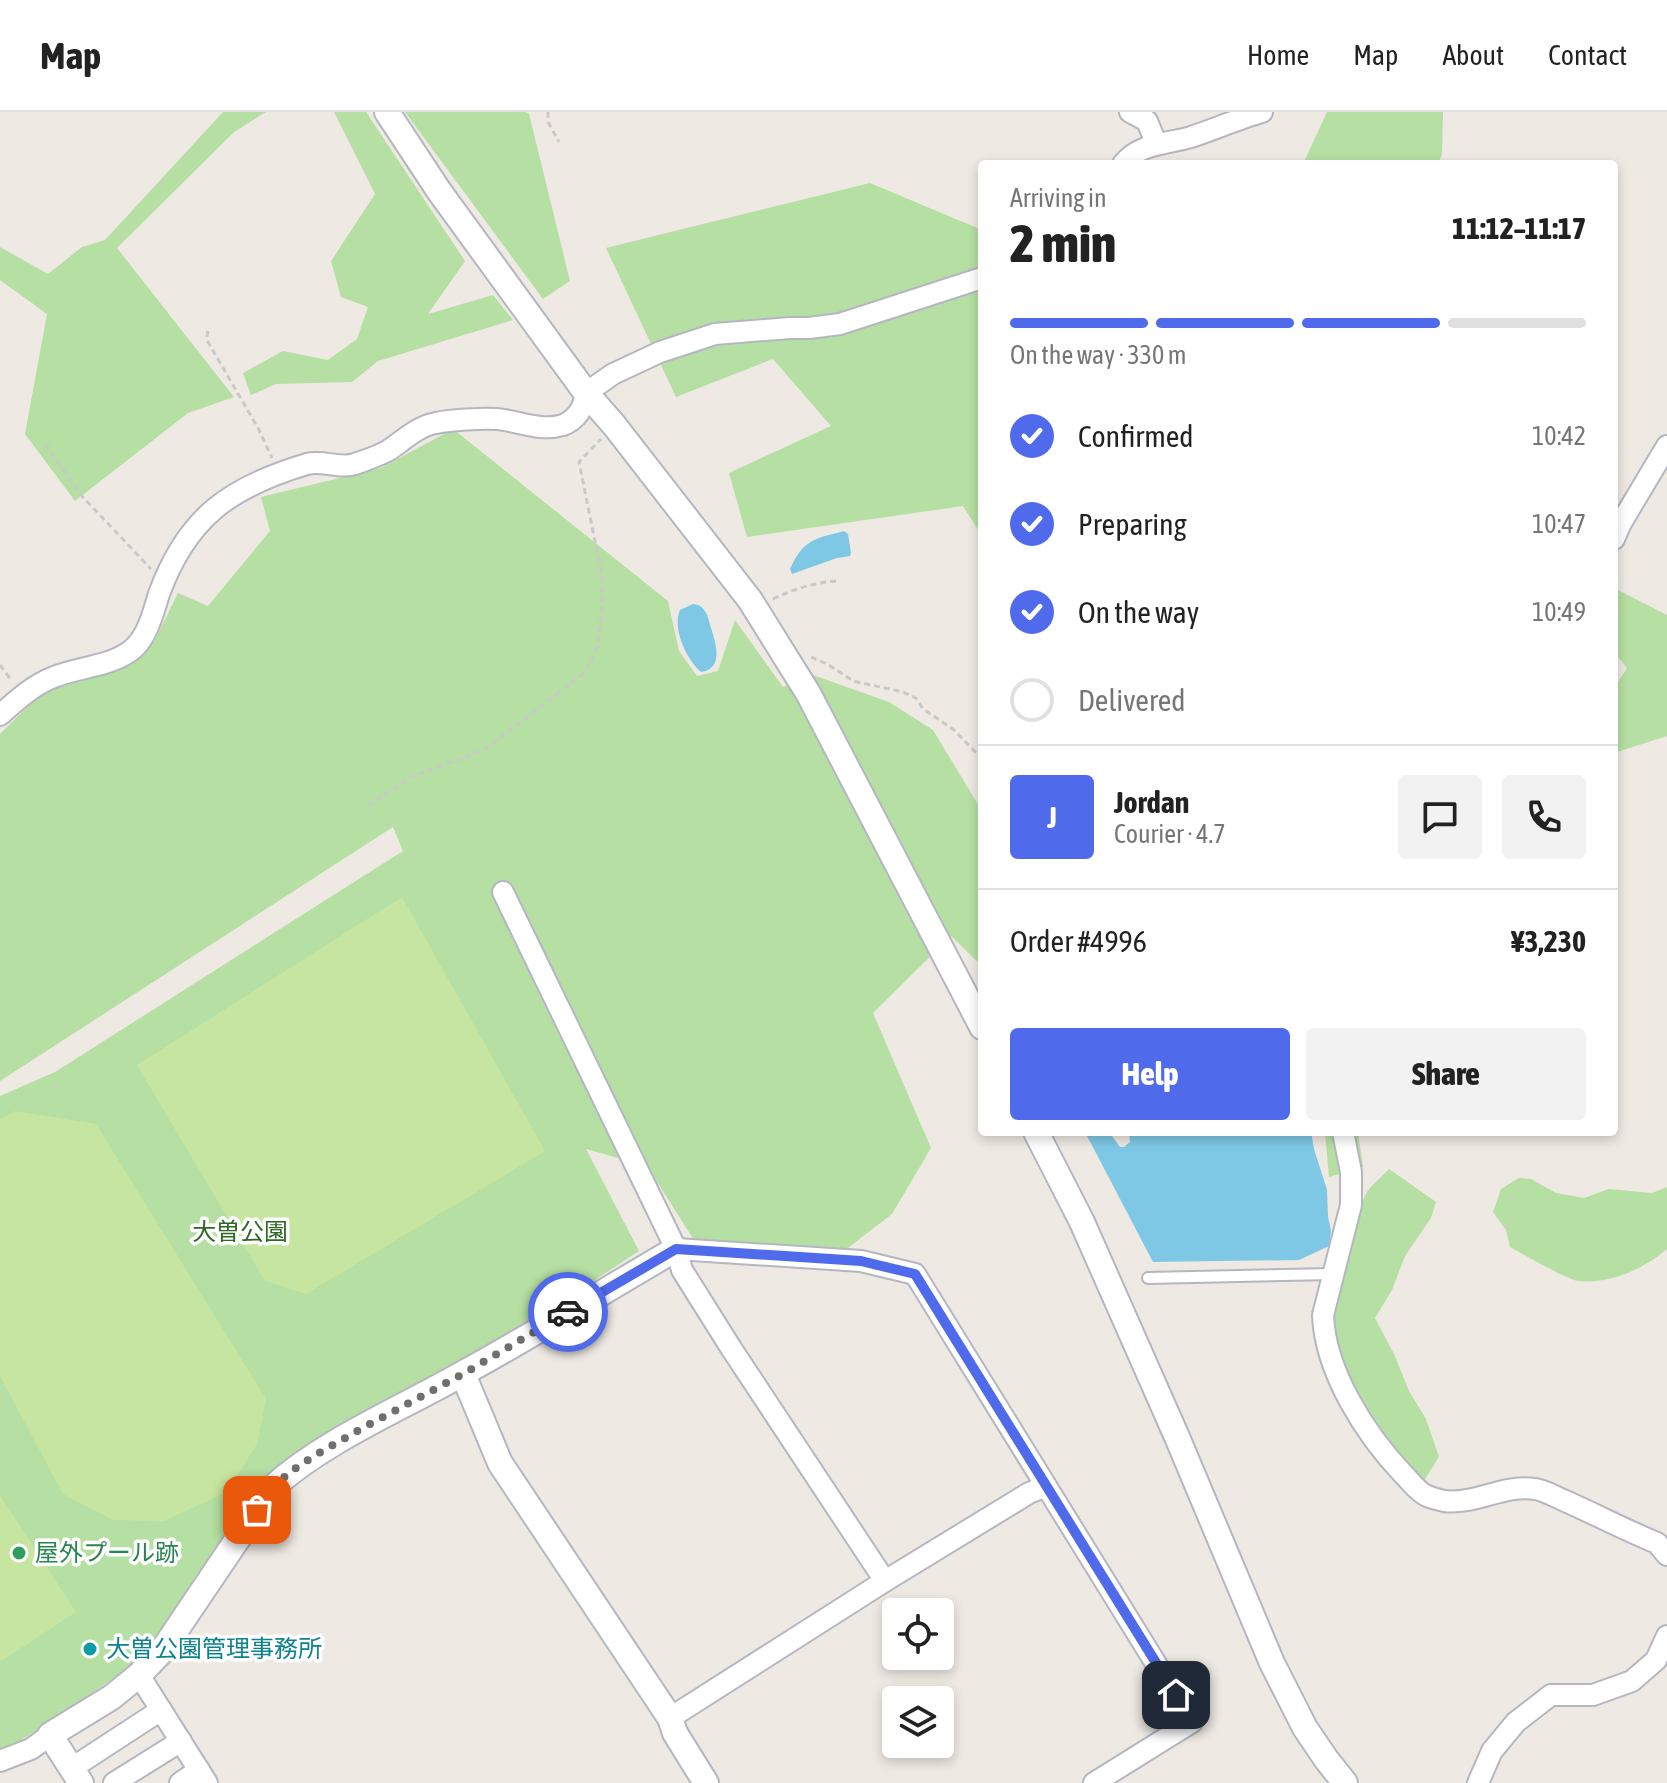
<!DOCTYPE html>
<html lang="en">
<head>
<meta charset="utf-8">
<style>
	body { margin:0; font-family:"Asap Condensed","Noto Sans JP",sans-serif; background:#f2f2f2; color:#222; height:100vh; display:flex; flex-direction:column; font-size:30px; white-space:nowrap }
	* { box-sizing:border-box; margin:0 }
	p { font-size:26px; color:#767676 }
	.icon { flex:none; width:44px; height:44px; fill:none; stroke:currentColor; stroke-width:2; stroke-linecap:round; stroke-linejoin:round }
	.map { position:relative; flex:1; overflow:hidden }
	.sheet { position:absolute; left:978px; top:48px; width:640px; height:976px; display:flex; flex-direction:column; background:#fff; border-radius:8px; box-shadow:0 4px 12px #0003 }
	.sheet>* { flex:none }
	.controls { position:absolute; left:882px; top:1486px; display:grid; gap:16px }
	.controls a { display:grid; place-items:center; width:72px; height:72px; border-radius:8px; background:#fff; box-shadow:0 4px 12px #0003; font-size:40px }
	.pin { position:absolute; display:grid; place-items:center; width:68px; height:68px; color:#fff; margin:-34px; border-radius:16px; box-shadow:0 4px 12px #0006 }
	.courier { position:absolute; display:grid; place-items:center; width:80px; height:80px; margin:-40px; border:6px solid #506aec; border-radius:50%; background:#fff; color:#222; box-shadow:0 2px 10px #0007 }
	.headline em { font-style:normal; font-weight:800 }
	.headline div { display:flex; flex-direction:column-reverse }
	.headline { display:flex; align-items:center; justify-content:space-between; height:136px; padding:0 32px }
	h1 { font-size:52px; font-weight:800; line-height:60px }
	.bar { display:grid; grid-template-columns:repeat(4,1fr); gap:12px 8px; align-content:center; height:96px; padding:0 32px }
	.bar i { height:10px; border-radius:6px; background:#e0e0e0 }
	.bar .on { background:#506aec }
	.bar p { grid-column:span 4 }
	.line { display:flex; align-items:center; gap:20px; padding:0 32px; border-top:2px solid #e0e0e0 }
	.line div { flex:1 }
	.round { display:grid; place-items:center; flex:none; width:84px; height:84px; border-radius:8px; background:#f2f2f2 }
	ol { padding:0 32px; list-style:none }
	li { display:flex; align-items:center; gap:24px; height:88px }
	li p { margin-inline-start:auto }
	li .icon { padding:8px; border-radius:50%; background:#506aec; color:#fff; stroke-width:4 }
	li:last-child { color:#767676 }
	li i { width:44px; height:44px; border:4px solid #e0e0e0; border-radius:50% }
	.action { display:flex; gap:16px; margin-top:auto; padding:16px 32px }
	.action a { flex:1; height:92px; border-radius:8px; background:#506aec; color:#fff; font-size:32px; font-weight:800; line-height:92px; text-align:center }
	.action a+a { background:#f2f2f2; color:#222 }
	header { display:flex; align-items:center; gap:48px; box-sizing:border-box; height:112px; padding:0 40px; background:#fff; border-bottom:2px solid #e0e0e0 }
	header strong { font-size:38px }
	nav { display:flex; gap:44px; margin-inline-start:auto; font-size:28px }
	.map>svg:first-child { display:block }
	.green { fill:#b6dfa3 }
	.pitch { fill:#c6e5a0 }
	.water { fill:#7ec8e6 }
	.lines { fill:none; stroke-linecap:round; stroke-linejoin:round }
	.service-casing { stroke:#b5b7c0; stroke-width:14 }
	.minor-casing { stroke:#b5b7c0; stroke-width:24 }
	.tertiary-casing { stroke:#b5b7c0; stroke-width:28 }
	.path { stroke:#c9c9c9; stroke-width:3; stroke-dasharray:6 4; stroke-linecap:butt }
	.service { stroke:#fff; stroke-width:10 }
	.minor { stroke:#fff; stroke-width:20 }
	.tertiary { stroke:#fff; stroke-width:24 }
	.done { stroke:#716f6d; stroke-width:8; stroke-dasharray:0 14.4 }
	.route { stroke:#506aec; stroke-width:10 }
	.leisure-dot { fill:#2e9e5b; stroke:#fff; stroke-width:3 }
	.culture-dot { fill:#0f9aa8; stroke:#fff; stroke-width:3 }
	.labels { text-anchor:middle; stroke-width:7; stroke-linejoin:round; paint-order:stroke }
	.park-label { font-size:24px; fill:#2e6722; stroke:#fff }
	.leisure-label { font-size:24px; fill:#27864d; stroke:#fff; text-anchor:start }
	.culture-label { font-size:24px; fill:#0d838f; stroke:#fff; text-anchor:start }
</style>
</head>
<body>
<header>
<strong>Map</strong>
<nav><a>Home</a><a>Map</a><a>About</a><a>Contact</a></nav>
</header>
<div class="map">
<svg width="1667" height="1671" viewBox="0 0 1667 1671">
	<rect width="100%" height="100%" fill="#eee9e2"/>
	<g class="green">
		<path d="M223 0H266L234 20 117 136 234 285 188 301 75 389 25 322 47 202 0 168V135L48 162 82 135 105 128Z"/>
		<path d="M334 0H366L465 149 428 202 493 183 513 208 378 249 352 270 276 272 251 283 243 261 283 239 328 248 357 227 368 195 341 185 331 149 375 82Z"/>
		<path d="M405 0H525L529 2 570 169 543 187Z"/>
		<path d="M1327 0H1443L1442 42 1438 52H1303Z"/>
		<path d="M870 71 982 118V424L963 394 747 425 729 361 831 314 773 247 676 285 606 136Z"/>
		<path d="M453 317 668 489 679 539 697 564 718 559 735 508 783 575 813 563 889 590 933 618 982 699V854L951 824 873 901 931 1036 892 1102 844 1139 694 1128 647 1054 586 1037 639 1139 246 1397 195 1465 152 1539 85 1586 0 1642V984L55 960 403 739 393 715 0 969V622L47 575 114 557 155 528 178 481 208 494 270 419 261 385 381 356Z"/>
		<path d="M1614 476 1667 503V624L1614 641V576L1627 556 1614 540Z"/>
		<path d="M1325 1020H1358L1363 1055 1329 1065Z"/>
		<path d="M1389 1057 1436 1090 1431 1106 1405 1144 1392 1178 1375 1206 1394 1242 1409 1279 1426 1307 1439 1345 1423 1370C1388 1328 1330 1255 1335 1198 1337 1173 1344 1149 1353 1126 1358 1112 1359 1097 1365 1084 1369 1074 1382 1065 1389 1057Z"/>
		<path d="M1519 1066 1531 1067 1556 1081 1584 1086 1609 1077 1652 1081 1667 1075V1137C1644 1157 1610 1172 1579 1169 1567 1168 1523 1142 1510 1135L1506 1118 1493 1100 1501 1077Z"/>
	</g>
	<g class="pitch">
		<path d="M402 785 545 1039 306 1182 265 1169 137 953Z"/>
		<path d="M15 999 96 1012 266 1287 257 1332 227 1380 164 1409 113 1408 63 1382 0 1264V1007Z"/>
		<path d="M0 1383 76 1500 0 1550Z"/>
	</g>
	<g class="water">
		<path d="M844 419 848 422 851 441 850 444 837 446 792 462 790 457C804 427 814 427 844 419Z"/>
		<path d="M693 492C699 493 700 493 704 498 708 502 709 510 711 516 716 532 724 557 701 560 686 547 672 516 680 498Z"/>
		<path d="M1085 1020H1109L1120 1035H1124L1130 1030 1129 1020H1311L1314 1037 1327 1078 1328 1105 1331 1119 1329 1134 1299 1148 1153 1150Z"/>
	</g>
	<g class="lines">
		<g class="service-casing">
			<path id="service" d="M1148 1166 1333 1162"/>
		</g>
		<g class="minor-casing">
			<g id="minor">
				<path d="M1130 0 1147 9 1156 31"/>
				<path d="M1123 52C1140 31 1167 32 1191 25 1215 17 1238 7 1262 0"/>
				<path d="M1614 427 1621 411 1667 334"/>
				<path d="M0 603C17 588 33 573 54 565 78 555 107 555 129 540 147 528 153 501 159 482 187 405 230 375 307 352 323 348 340 357 355 352 366 348 379 344 389 338 404 328 418 314 436 311 449 308 483 306 497 307 519 309 540 320 563 313 578 307 584 295 586 281L613 262 660 240 715 222 790 216H809L840 212 982 166"/>
				<path d="M503 780 676 1137 682 1158 731 1236 885 1469"/>
				<path d="M1343 1020 1351 1060V1093L1323 1203C1325 1260 1366 1323 1404 1363 1411 1370 1418 1380 1427 1384 1432 1386 1439 1388 1444 1389 1475 1393 1504 1372 1535 1377 1544 1378 1554 1384 1563 1388 1595 1402 1625 1418 1657 1431L1667 1443"/>
				<path d="M676 1137 861 1149 915 1162 1192 1610 1094 1671"/>
				<path d="M139 1563 207 1671"/>
				<path d="M670 1606 885 1469 1029 1381 1046 1374"/>
				<path d="M0 1649 31 1637 50 1623"/>
				<path d="M72 1656 161 1598"/>
				<path d="M114 1671 181 1629"/>
				<path d="M180 1671 199 1658"/>
				<path d="M1478 1671 1492 1639 1516 1610 1551 1583H1593L1632 1569 1656 1548 1667 1524"/>
			</g>
		</g>
		<g class="tertiary-casing">
			<g id="tertiary">
				<path d="M387 0 439 79 586 281 614 313 750 488 808 581 982 915"/>
				<path d="M1036 1020 1082 1110 1177 1325 1272 1551 1305 1616 1326 1647 1345 1671"/>
				<path d="M463 1262 500 1351 670 1606 675 1621 706 1671"/>
				<path d="M81 1671 50 1623 112 1585 139 1563 162 1539 272 1376C322 1330 400 1297 460 1263 533 1223 604 1179 676 1137"/>
			</g>
		</g>
		<g class="path">
			<path d="M548 0V10L559 30"/>
			<path d="M208 219 207 224 208 230 258 316 272 346"/>
			<path d="M46 332 79 381 151 457"/>
			<path d="M773 487C794 477 815 470 838 469"/>
			<path d="M811 545 829 553 853 569 903 580 916 586 923 597 954 618 982 647"/>
			<path d="M0 553 12 569"/>
			<path d="M368 694 411 665 484 638 584 561 597 536 602 498V464L579 350 601 327"/>
		</g>
		<use href="#service" class="service"/>
		<use href="#minor" class="minor"/>
		<use href="#tertiary" class="tertiary"/>
	</g>
	<g class="lines">
		<path class="done" d="M257 1398 272 1376 290 1360 314 1344 359 1318 463 1262 568 1200"/>
		<path class="route" d="M568 1200 676 1137 861 1149 915 1162 1176 1583"/>
	</g>
	<circle class="leisure-dot" cx="19" cy="1441" r="8"/>
	<circle class="culture-dot" cx="90" cy="1537" r="8"/>
	<g class="labels">
		<g class="park-label">
			<text x="240" y="1128">大曽公園</text>
		</g>
		<g class="leisure-label">
			<text x="35" y="1449">屋外プール跡</text>
		</g>
		<g class="culture-label">
			<text x="106" y="1545">大曽公園管理事務所</text>
		</g>
	</g>
</svg>
<div class="controls">
<a><svg class="icon" aria-label="locate" viewBox="0 0 24 24"><circle cx="12" cy="12" r="6"/><path d="M12 2v4M12 18v4M2 12h4M18 12h4"/></svg></a>
<a><svg class="icon" aria-label="layers" viewBox="0 0 24 24"><path d="M12 4l9 5-9 5-9-5zM3 14l9 5 9-5"/></svg></a>
</div>
<div class="pin" style="left:257px;top:1398px;background:#ea580c"><svg class="icon" aria-label="bag" viewBox="0 0 24 24"><path d="M5 8h14l-1 12H6zM9 8a3 3 0 0 1 6 0"/></svg></div>
<div class="pin" style="left:1176px;top:1583px;background:#1f2937"><svg class="icon" aria-label="home" viewBox="0 0 24 24"><path d="M3 11l9-7 9 7M6 9v11h12V9"/></svg></div>
<div class="courier" style="left:568px;top:1200px"><svg class="icon" aria-label="car" viewBox="0 0 24 24"><path d="M5 17H2v-5l4-1 3-4h7l3 4 3 1v5h-3M9 17h6M6 11h13"/><circle cx="7" cy="17" r="2"/><circle cx="17" cy="17" r="2"/></svg></div>
<section class="sheet">
<div class="headline"><div><h1>2 min</h1><p>Arriving in</p></div><em>11:12–11:17</em></div>
<div class="bar"><i class="on"></i><i class="on"></i><i class="on"></i><i></i><p>On the way · 330 m</p></div>
<ol>
<li><svg class="icon" aria-label="check" viewBox="0 0 24 24"><path d="M5 12l5 5 9-10"/></svg>Confirmed<p>10:42</p></li>
<li><svg class="icon" aria-label="check" viewBox="0 0 24 24"><path d="M5 12l5 5 9-10"/></svg>Preparing<p>10:47</p></li>
<li><svg class="icon" aria-label="check" viewBox="0 0 24 24"><path d="M5 12l5 5 9-10"/></svg>On the way<p>10:49</p></li>
<li><i></i>Delivered</li>
</ol>
<div class="line" style="height:144px"><b class="round" style="background:#506aec;color:#fff">J</b><div><b>Jordan</b><p>Courier · 4.7</p></div><a class="round"><svg class="icon" aria-label="chat" viewBox="0 0 24 24"><path d="M4 5h16v11H9l-5 4z"/></svg></a><a class="round"><svg class="icon" aria-label="phone" viewBox="0 0 24 24"><path d="M5 4h4l2 5-3 2q2 4 5 5l2-3 5 2v4C11 20 4 13 5 4z"/></svg></a></div>
<div class="line" style="height:104px"><div>Order #4996</div><b>¥3,230</b></div>
<div class="action"><a>Help</a><a>Share</a></div>
</section>
</div>
</body>
</html>
